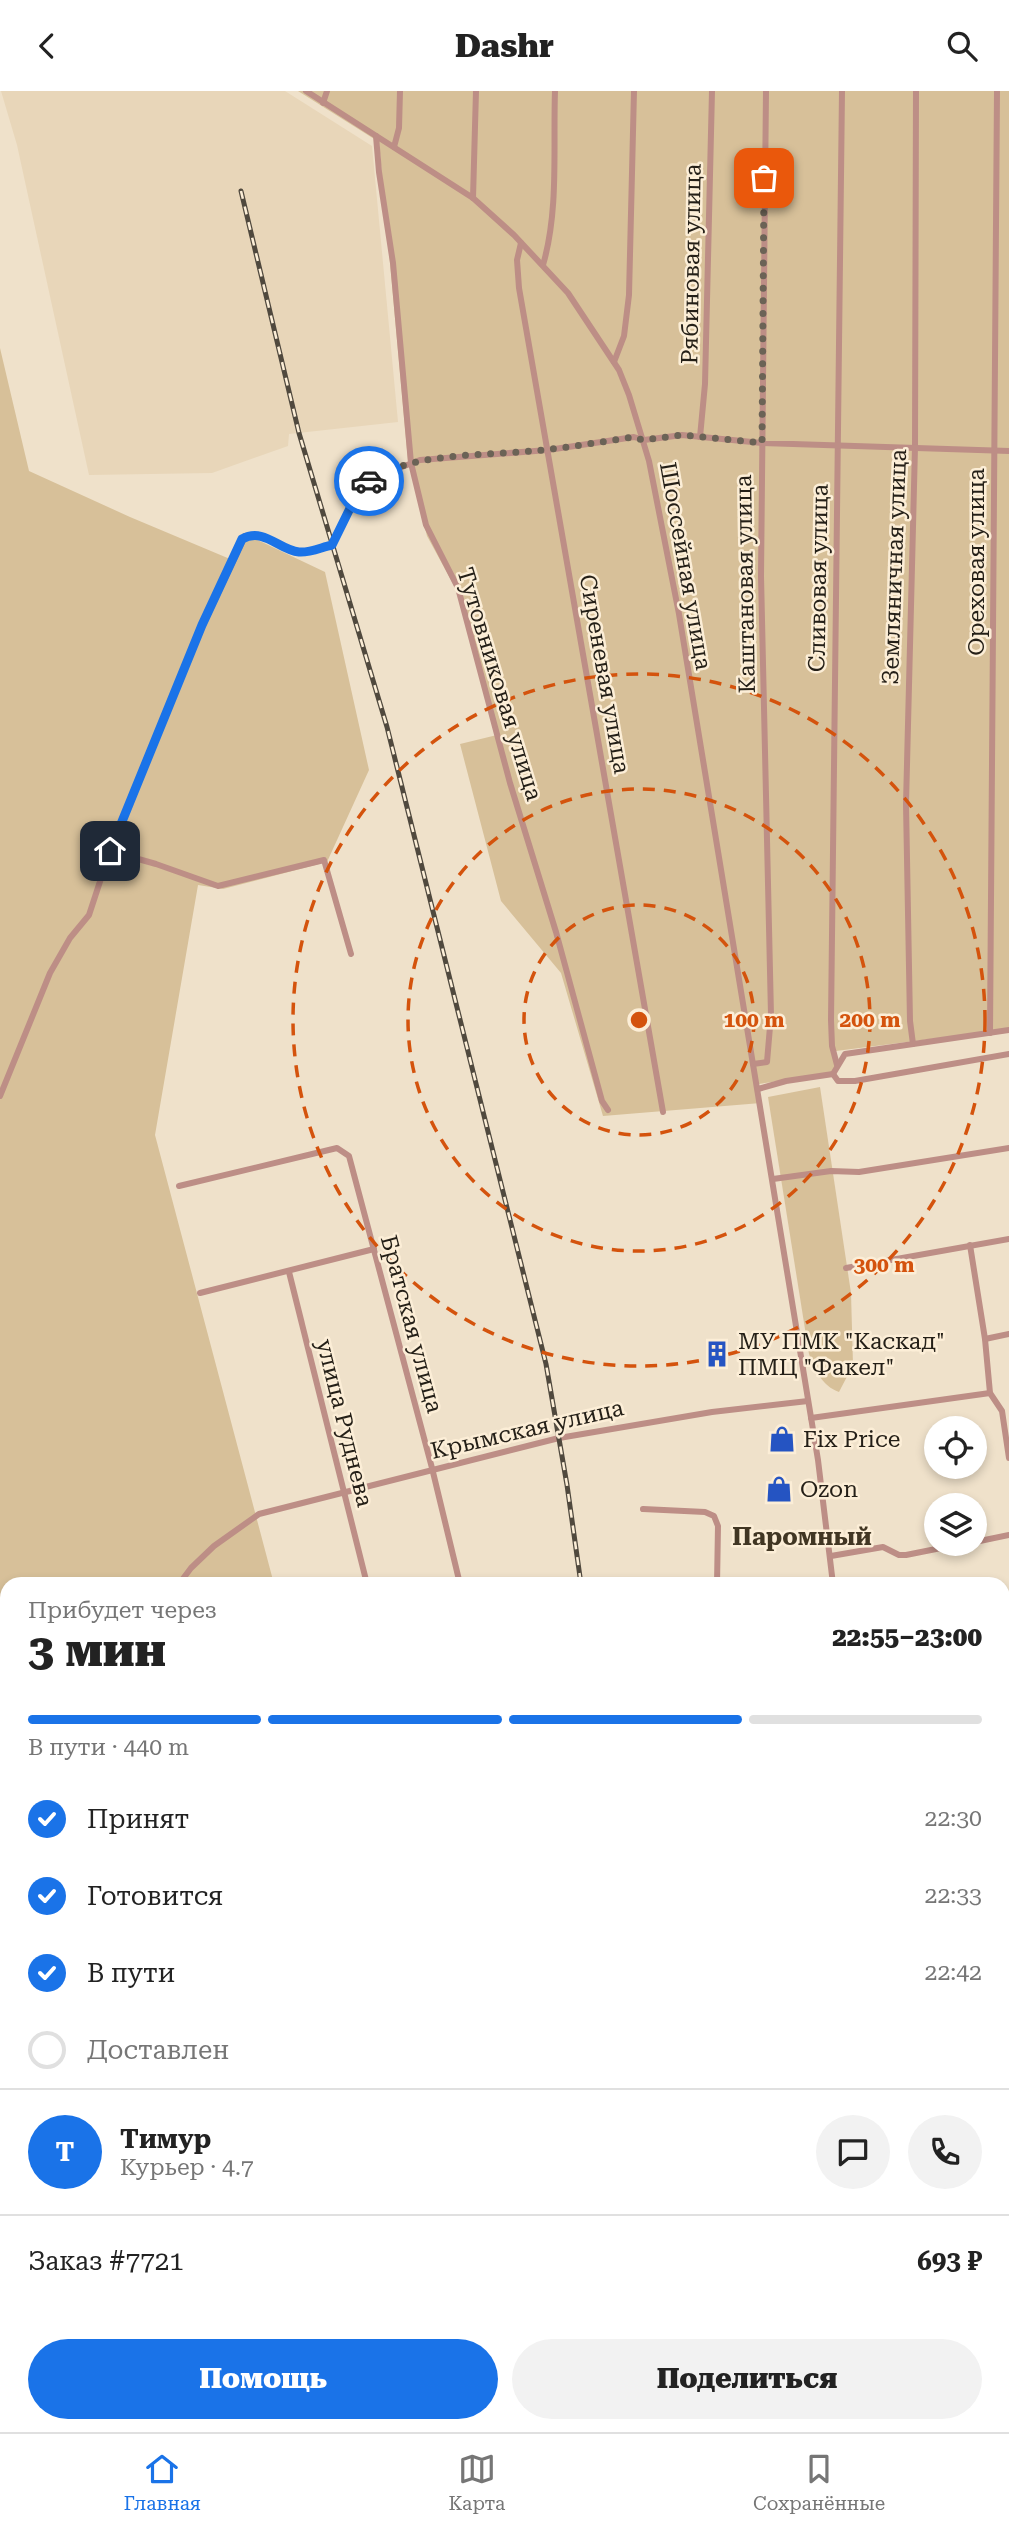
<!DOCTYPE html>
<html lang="ru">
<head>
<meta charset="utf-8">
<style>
	body { margin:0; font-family:"Roboto Serif",serif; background:#f2f2f2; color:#222; height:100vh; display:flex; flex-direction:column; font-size:26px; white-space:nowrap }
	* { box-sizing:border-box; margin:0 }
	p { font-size:23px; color:#767676 }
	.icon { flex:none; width:38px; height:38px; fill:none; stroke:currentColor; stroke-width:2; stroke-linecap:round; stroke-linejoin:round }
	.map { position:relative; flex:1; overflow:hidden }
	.sheet { position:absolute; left:0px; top:1486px; width:1010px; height:856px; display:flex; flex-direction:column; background:#fff; border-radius:21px 21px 0 0; box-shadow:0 4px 10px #0003 }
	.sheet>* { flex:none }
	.fabs { position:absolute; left:924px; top:1325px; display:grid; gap:14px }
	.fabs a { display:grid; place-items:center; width:63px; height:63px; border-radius:50%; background:#fff; box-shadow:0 4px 10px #0003; font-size:35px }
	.pin { position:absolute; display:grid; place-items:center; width:60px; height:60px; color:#fff; margin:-30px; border-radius:14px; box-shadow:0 4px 10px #0006 }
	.courier { position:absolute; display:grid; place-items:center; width:70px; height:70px; margin:-35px; border:5px solid #1a73e8; border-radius:50%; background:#fff; color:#222; box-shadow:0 2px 9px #0007 }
	.headline em { font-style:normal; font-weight:800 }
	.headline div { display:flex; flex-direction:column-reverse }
	.headline { display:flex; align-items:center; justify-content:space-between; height:119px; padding:0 28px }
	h1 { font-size:46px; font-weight:800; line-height:52px }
	.bar { display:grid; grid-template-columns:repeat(4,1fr); gap:10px 7px; align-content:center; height:84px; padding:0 28px }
	.bar i { height:9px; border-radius:5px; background:#e0e0e0 }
	.bar .on { background:#1a73e8 }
	.bar p { grid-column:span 4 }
	.line { display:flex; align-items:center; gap:18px; padding:0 28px; border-top:2px solid #e0e0e0 }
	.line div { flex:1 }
	.round { display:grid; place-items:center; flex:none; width:74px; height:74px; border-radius:37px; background:#f2f2f2 }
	ol { padding:0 28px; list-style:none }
	li { display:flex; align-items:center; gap:21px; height:77px }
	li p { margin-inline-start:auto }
	li .icon { padding:7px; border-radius:50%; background:#1a73e8; color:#fff; stroke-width:4 }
	li:last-child { color:#767676 }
	li i { width:38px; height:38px; border:4px solid #e0e0e0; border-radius:50% }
	.action { display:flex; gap:14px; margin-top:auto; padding:14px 28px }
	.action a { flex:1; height:80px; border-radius:42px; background:#1a73e8; color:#fff; font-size:28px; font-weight:800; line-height:80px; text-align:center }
	.action a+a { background:#f2f2f2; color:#222 }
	header { display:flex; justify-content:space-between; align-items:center; height:91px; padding:0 28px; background:#fff; font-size:32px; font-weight:800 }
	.menu { display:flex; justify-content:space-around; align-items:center; height:98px; border-top:2px solid #e0e0e0; background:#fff; font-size:19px; color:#767676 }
	.menu a { display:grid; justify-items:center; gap:4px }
	.menu .on { color:#1a73e8 }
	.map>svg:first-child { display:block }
	.built { fill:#e8d6b9 }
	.green { fill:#d7c099 }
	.water { fill:#5395a3 }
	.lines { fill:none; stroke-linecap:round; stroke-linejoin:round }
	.street { stroke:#bd8e86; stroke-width:6 }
	.secondary { stroke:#a6635a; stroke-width:9 }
	.rail-casing { stroke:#50493e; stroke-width:5 }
	.rail { stroke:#fceed7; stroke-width:2.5; stroke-dasharray:8; stroke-linecap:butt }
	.done { stroke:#6b6356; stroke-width:7; stroke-dasharray:0 12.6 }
	.route { stroke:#1a73e8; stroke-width:9 }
	.ring { fill:none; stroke:#d4530d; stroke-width:3.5; stroke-dasharray:12 9 }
	.labels { text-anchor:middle; stroke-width:5; stroke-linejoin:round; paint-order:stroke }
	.street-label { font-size:23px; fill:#241f17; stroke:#fceed7 }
	.poi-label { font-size:23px; fill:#241f17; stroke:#fceed7; text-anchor:start }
	.neighbourhood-label { font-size:24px; font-weight:bold; fill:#413623; stroke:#fceed7 }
	.centre { fill:#d4530d; stroke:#fceed7; stroke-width:3.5 }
	.ring-label { font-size:21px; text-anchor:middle; font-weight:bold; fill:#d4530d; stroke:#fceed7; stroke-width:5; stroke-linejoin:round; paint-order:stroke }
</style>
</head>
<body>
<header><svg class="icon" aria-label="back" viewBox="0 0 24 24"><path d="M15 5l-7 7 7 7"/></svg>Dashr<svg class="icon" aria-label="search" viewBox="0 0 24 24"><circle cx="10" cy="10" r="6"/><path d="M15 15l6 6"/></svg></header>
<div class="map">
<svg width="1009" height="2341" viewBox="0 0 1009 2341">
	<rect width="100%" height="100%" fill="#efe1ca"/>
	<g class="built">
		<path d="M1 0H285L372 55 398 331 289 343 288 355 212 382 89 384 17 54Z"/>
		<path d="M668 2335V2334L792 2335V2341H667Z"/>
	</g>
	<g class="green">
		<path d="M298 0H1009V938L836 960V981L759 993 761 1012 603 1025 561 882 501 810 460 653 497 644 457 500 427 445 408 370 379 51Z"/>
		<path d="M0 257 29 380 130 426 230 468 243 442 325 481 369 679 327 771 223 798 198 794 155 1044 274 1493H7V1890L0 1885Z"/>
		<path d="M820 996 851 1202 853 1274 839 1301C822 1295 815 1279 809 1263L768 1006Z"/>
		<path d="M1003 1959H1009V2341H833V2334H1003Z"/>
		<path d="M0 2125 7 2137V2268L0 2272Z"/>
		<path d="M0 2291 7 2306V2334L20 2335 23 2341H0Z"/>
		<path d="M73 2335H664V2341H76Z"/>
	</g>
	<g class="water">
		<path d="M0 1904 7 1911V2109L0 2096Z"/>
		<path d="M22 2335H71L73 2341H25Z"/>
	</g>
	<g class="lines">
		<g class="street">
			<path d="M306 0 473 107 514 144 568 202 619 279 629 304 649 370 679 523 818 1369 833 1493"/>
			<path d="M323 12 327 0"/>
			<path d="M376 45 379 81 393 172 411 372 426 434 458 497 510 692 556 841 602 1010 608 1019"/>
			<path d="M394 56 399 37 400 0"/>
			<path d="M473 107 476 0"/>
			<path d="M521 152 517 169 519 197 663 1021"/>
			<path d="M543 174C559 119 553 57 555 0"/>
			<path d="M614 271 624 245 629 204 634 0"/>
			<path d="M700 346 705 293 712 0"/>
			<path d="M110 760 156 773 218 795 324 769 351 863"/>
			<path d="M990 942 997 0"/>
			<path d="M913 953 910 930 906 713 915 356 916 0"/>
			<path d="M753 973 767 971 771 924 761 485 766 0"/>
			<path d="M837 974 832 955 831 929 842 0"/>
			<path d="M833 983 838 990H855L1009 963"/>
			<path d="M758 998 786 990 833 983 845 963 1009 939"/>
			<path d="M0 1005 50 882 70 847 89 824 110 760 149 662 203 534 245 445C266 440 280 458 299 461 309 463 322 456 332 454L359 399 373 387 420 369 548 359 634 346 644 349 682 344 762 352 1009 360"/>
			<path d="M773 1088 831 1080 859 1081 1009 1057"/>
			<path d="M179 1095 337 1057 349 1065 432 1377 460 1493"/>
			<path d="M970 1154 985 1248 990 1302 1002 1320 1009 1367"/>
			<path d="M846 1177 1009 1148"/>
			<path d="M289 1181 367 1493"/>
			<path d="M200 1202 374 1158"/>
			<path d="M985 1248 1009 1243"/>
			<path d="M811 1327 990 1302"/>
			<path d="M643 1418 705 1421 714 1425 718 1435 717 1493"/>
			<path d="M975 1451 1009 1444"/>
			<path d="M831 1465 883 1456 899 1464H906L966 1452"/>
			<path d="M179 1493 191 1477 214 1455 259 1423 559 1347 712 1321 808 1310"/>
			<path d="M1003 1596H1009"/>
			<path d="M0 1739 7 1730"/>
			<path d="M1003 2025 1009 2037"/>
			<path d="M1003 2083 1009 2094"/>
			<path d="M1003 2133 1009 2129"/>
			<path d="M0 2182 7 2193"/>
			<path d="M1003 2226 1009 2238"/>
			<path d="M0 2264 7 2259"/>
			<path d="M147 2334 151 2341"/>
			<path d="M211 2334 215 2341"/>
			<path d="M292 2334 293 2341"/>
			<path d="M394 2334 395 2341"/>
			<path d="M465 2334 467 2341"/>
			<path d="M536 2334 537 2341"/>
			<path d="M647 2334 648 2341"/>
			<path d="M939 2334 942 2341"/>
			<path d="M998 2334 1002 2341"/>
			<path d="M825 2341V2334"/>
		</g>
		<g class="secondary">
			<path d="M0 1788 7 1793"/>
			<path d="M1003 1936 1009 1937"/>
			<path d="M798 2341 799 2334"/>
		</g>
		<g class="rail-casing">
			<g id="rail">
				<path d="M241 100 299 342 387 636 546 1273 567 1394 581 1493"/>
				<path d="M1003 1915H1009"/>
				<path d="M710 2334 711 2341"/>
				<path d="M737 2334 739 2341"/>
				<path d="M750 2334 752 2341"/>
				<path d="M695 2341 696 2334"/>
			</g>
		</g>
		<use href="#rail" class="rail"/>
	</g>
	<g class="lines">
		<path class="done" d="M369 390C414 361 479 365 532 360 566 357 600 351 634 346L643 349 682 344 762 352 764 87"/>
		<path class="route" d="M110 760 202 534 242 448C264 436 279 459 299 461 310 462 322 456 332 454L359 399 369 390"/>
	</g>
	<g class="ring">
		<circle cx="639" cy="929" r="115"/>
		<circle cx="639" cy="929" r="231"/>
		<circle cx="639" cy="929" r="346"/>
	</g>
	<defs>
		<g id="building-bare" transform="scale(2.1)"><path d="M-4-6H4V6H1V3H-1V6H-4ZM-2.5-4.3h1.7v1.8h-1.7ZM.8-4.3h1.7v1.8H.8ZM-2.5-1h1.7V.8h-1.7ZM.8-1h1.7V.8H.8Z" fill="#2554c2" stroke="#fceed7" stroke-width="2.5" paint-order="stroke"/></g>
		<g id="shop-bare" transform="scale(2.1)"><path d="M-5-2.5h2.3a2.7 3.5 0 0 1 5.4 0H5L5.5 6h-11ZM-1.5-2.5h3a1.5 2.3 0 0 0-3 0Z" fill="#2554c2" stroke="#fceed7" stroke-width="2.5" paint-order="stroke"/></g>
	</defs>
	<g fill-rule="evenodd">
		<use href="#building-bare" x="717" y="1263"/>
		<use href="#shop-bare" x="782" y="1348"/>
		<use href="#shop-bare" x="779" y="1398"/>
	</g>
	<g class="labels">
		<g class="street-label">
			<text transform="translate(691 173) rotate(-89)" y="8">Рябиновая улица</text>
			<text transform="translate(976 471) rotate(-90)" y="8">Ореховая улица</text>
			<text transform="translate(686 475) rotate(80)" y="8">Шоссейная улица</text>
			<text transform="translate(894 476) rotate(-88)" y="8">Земляничная улица</text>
			<text transform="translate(818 487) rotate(-89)" y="8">Сливовая улица</text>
			<text transform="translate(745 493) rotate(-91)" y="8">Каштановая улица</text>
			<text transform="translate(605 583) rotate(80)" y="8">Сиреневая улица</text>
			<text transform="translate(500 593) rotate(73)" y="8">Тутовниковая улица</text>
			<text transform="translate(412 1233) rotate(75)" y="8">Братская улица</text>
			<text transform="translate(345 1332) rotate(76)" y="8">улица Руднева</text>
			<text transform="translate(527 1338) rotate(-13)" y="8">Крымская улица</text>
		</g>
		<g class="poi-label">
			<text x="738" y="1258">МУ ПМК "Каскад"<tspan x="738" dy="26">ПМЦ "Факел"</tspan></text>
			<text x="803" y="1356">Fix Price</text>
			<text x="800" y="1406">Ozon</text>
		</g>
		<g class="neighbourhood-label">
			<text x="802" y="1454">Паромный</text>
		</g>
	</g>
	<circle cx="639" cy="929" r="10" class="centre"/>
	<g class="ring-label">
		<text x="754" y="936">100 m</text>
		<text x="870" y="936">200 m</text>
		<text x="884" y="1181">300 m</text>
	</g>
</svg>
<div class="fabs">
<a><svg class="icon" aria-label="locate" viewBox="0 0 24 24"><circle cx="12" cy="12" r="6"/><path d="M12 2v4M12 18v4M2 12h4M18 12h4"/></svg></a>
<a><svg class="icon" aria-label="layers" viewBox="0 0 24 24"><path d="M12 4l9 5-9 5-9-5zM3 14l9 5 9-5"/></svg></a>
</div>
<div class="pin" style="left:764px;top:87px;background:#ea580c"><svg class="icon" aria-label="bag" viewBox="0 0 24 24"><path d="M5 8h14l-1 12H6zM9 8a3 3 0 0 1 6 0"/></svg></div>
<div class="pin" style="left:110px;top:760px;background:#1f2937"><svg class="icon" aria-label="home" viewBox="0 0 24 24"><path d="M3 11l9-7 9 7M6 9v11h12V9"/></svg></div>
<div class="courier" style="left:369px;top:390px"><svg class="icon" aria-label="car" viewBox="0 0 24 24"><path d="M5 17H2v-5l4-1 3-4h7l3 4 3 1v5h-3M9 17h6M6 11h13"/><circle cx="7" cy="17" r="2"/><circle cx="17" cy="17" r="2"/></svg></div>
<section class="sheet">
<div class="headline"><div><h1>3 мин</h1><p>Прибудет через</p></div><em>22:55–23:00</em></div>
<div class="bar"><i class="on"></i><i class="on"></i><i class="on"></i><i></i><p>В пути · 440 m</p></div>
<ol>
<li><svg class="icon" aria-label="check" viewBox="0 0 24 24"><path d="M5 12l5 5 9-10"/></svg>Принят<p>22:30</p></li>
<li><svg class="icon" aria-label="check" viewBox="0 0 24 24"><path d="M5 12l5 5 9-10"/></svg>Готовится<p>22:33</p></li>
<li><svg class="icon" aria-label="check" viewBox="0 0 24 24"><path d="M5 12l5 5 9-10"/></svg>В пути<p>22:42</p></li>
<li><i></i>Доставлен</li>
</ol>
<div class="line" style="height:126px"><b class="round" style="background:#1a73e8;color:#fff">Т</b><div><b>Тимур</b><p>Курьер · 4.7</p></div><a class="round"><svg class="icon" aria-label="chat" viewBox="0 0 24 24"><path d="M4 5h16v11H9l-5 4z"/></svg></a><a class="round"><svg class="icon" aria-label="phone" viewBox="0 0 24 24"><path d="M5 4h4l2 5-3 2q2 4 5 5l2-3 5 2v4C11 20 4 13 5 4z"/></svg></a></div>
<div class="line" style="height:91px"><div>Заказ #7721</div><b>693 ₽</b></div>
<div class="action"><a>Помощь</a><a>Поделиться</a></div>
</section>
</div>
<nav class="menu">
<a class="on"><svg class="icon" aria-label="home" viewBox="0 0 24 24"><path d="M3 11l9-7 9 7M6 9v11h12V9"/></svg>Главная</a>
<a><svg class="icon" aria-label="map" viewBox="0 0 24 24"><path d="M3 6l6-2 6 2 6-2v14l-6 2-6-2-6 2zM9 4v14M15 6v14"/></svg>Карта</a>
<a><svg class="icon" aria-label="saved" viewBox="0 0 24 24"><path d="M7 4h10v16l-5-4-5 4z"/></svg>Сохранённые</a>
</nav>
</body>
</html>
